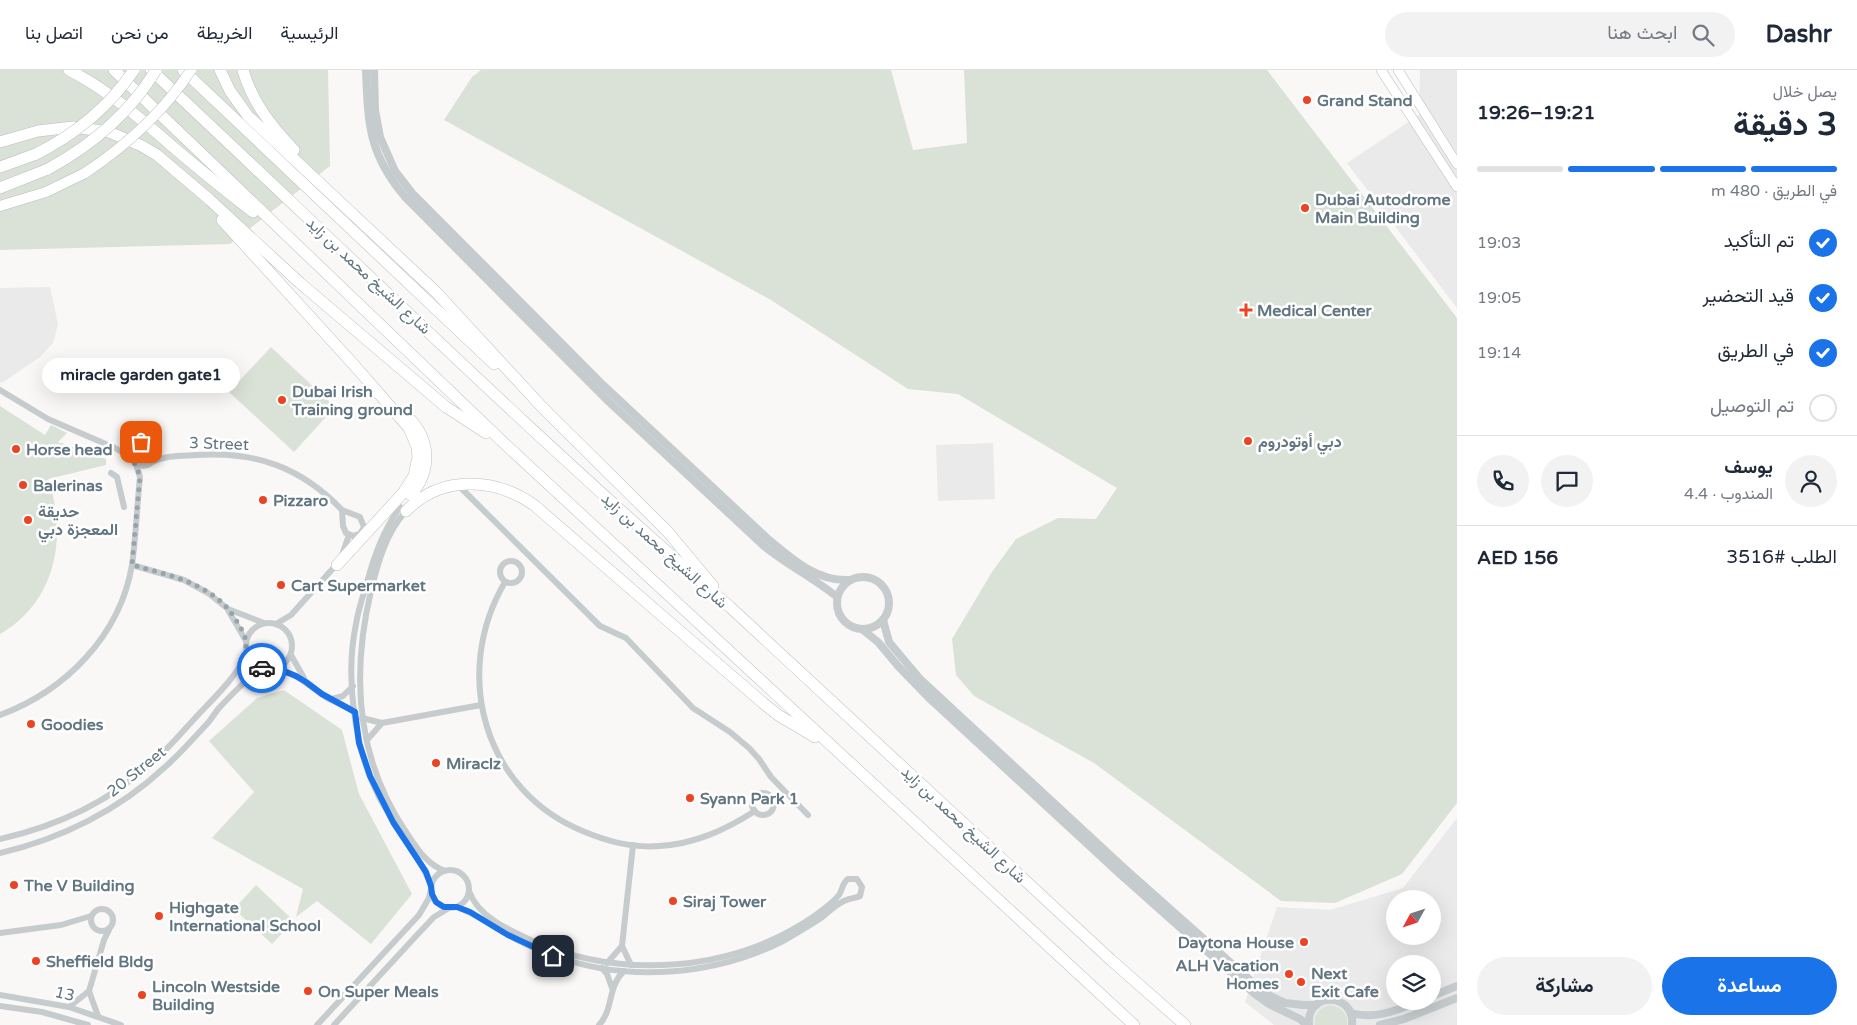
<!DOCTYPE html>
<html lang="ar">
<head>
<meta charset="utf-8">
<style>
	body { margin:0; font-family:"Varela Round",Vazirmatn,sans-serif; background:#f2f2f3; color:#1f2937; direction:rtl; height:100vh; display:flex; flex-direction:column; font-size:19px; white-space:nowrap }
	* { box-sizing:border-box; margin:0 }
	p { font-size:16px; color:#747a83 }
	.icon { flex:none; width:28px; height:28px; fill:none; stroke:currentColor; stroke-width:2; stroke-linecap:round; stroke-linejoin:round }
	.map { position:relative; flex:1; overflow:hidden; direction:ltr }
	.side { display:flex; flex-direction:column; background:#fff; width:400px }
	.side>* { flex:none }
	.needle { width:32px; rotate:230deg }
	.fabs { position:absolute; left:1386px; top:820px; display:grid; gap:10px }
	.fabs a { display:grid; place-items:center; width:55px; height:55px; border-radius:50%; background:#fff; box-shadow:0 5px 20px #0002; font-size:25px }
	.pin { position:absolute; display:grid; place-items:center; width:42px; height:42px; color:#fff; margin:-21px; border-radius:10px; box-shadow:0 2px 8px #0006 }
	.courier { position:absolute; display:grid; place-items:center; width:50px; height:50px; margin:-25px; border:4px solid #1a73e8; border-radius:50%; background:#fff; color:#222; box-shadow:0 1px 6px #0007 }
	.bubble { position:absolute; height:35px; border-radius:18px; background:#fff; box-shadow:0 5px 20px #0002; font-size:16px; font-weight:700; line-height:35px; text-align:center; direction:rtl }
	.summary em { font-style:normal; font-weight:700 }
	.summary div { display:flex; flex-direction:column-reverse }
	.summary { display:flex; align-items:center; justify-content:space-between; height:85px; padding:0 20px }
	h1 { font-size:32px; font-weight:700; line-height:38px }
	.bar { display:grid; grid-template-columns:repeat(4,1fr); gap:8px 5px; align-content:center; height:60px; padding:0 20px }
	.bar i { height:6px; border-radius:4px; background:#e0e1e3 }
	.bar .current { background:#1a73e8 }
	.bar p { grid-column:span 4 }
	.line { display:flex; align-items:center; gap:12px; padding:0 20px; border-top:1px solid #e0e1e3 }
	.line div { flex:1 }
	.round { display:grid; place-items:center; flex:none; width:52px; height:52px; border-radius:26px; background:#f2f2f3 }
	ol { padding:0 20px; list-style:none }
	li { display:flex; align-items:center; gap:15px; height:55px }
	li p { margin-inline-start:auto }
	li .icon { padding:5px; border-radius:50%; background:#1a73e8; color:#fff; stroke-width:4 }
	li:last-child { color:#747a83 }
	li i { width:28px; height:28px; border:2px solid #e0e1e3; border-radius:50% }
	.button { display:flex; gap:10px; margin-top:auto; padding:10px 20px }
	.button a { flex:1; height:58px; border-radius:30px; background:#1a73e8; color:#fff; font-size:20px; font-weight:700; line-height:58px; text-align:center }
	.button a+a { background:#f2f2f3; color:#1f2937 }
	header { display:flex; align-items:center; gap:30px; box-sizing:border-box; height:70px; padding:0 25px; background:#fff; border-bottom:1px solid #e0e1e3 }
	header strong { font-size:24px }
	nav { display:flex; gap:28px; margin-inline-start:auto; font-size:18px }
	.search { width:350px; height:45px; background:#f2f2f3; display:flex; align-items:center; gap:12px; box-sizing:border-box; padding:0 18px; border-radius:28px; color:#747a83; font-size:19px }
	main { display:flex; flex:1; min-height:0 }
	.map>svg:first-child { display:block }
	.built { fill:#e9eae9; fill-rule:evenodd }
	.green { fill:#dae1d6 }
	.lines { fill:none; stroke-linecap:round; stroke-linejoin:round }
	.secondary-casing { stroke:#b8bec2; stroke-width:10 }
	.primary-casing { stroke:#b9bec1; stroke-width:11 }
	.motorway-casing { stroke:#babec1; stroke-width:12 }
	.minor { stroke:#c6cbcd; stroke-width:6 }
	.tertiary { stroke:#c6cbcd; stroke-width:8 }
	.secondary { stroke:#fff; stroke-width:9 }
	.primary { stroke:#fff; stroke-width:10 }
	.motorway { stroke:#fff; stroke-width:11 }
	.primary-bridge-casing { stroke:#b9bec1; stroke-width:11; stroke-linecap:butt }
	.motorway-bridge-casing { stroke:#babec1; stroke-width:12; stroke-linecap:butt }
	.primary-bridge { stroke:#fff; stroke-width:10 }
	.motorway-bridge { stroke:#fff; stroke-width:11 }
	.done { stroke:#97a4ab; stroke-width:5; stroke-dasharray:0 9 }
	.route { stroke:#1a73e8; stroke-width:6 }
	.poi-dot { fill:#ec4422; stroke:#fff; stroke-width:2 }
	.labels { text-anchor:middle; stroke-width:5; stroke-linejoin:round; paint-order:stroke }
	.poi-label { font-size:16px; font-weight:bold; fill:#627682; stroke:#fff; text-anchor:start }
	.street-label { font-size:16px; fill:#627682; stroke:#fff }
</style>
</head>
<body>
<header>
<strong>Dashr</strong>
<div class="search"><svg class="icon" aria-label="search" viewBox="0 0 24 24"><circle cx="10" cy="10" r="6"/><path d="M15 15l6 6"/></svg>ابحث هنا</div>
<nav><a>الرئيسية</a><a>الخريطة</a><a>من نحن</a><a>اتصل بنا</a></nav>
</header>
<main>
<section class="side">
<div class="summary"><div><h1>3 دقيقة</h1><p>يصل خلال</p></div><em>19:21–19:26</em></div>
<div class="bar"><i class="current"></i><i class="current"></i><i class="current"></i><i></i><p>في الطريق · 480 m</p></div>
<ol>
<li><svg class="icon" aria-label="check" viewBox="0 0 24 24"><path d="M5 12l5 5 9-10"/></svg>تم التأكيد<p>19:03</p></li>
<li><svg class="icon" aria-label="check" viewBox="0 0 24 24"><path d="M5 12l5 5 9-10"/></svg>قيد التحضير<p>19:05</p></li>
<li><svg class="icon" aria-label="check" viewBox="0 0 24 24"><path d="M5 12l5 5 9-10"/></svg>في الطريق<p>19:14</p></li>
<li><i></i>تم التوصيل</li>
</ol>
<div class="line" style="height:90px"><a class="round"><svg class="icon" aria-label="person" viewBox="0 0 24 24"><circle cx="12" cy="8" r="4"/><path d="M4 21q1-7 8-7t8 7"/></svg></a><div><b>يوسف</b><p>المندوب · 4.4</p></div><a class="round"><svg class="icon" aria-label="chat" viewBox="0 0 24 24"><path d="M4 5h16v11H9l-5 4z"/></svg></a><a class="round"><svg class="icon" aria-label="phone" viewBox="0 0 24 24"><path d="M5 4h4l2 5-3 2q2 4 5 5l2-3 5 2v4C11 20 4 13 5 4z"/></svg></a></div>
<div class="line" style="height:65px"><div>الطلب #3516</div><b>AED 156</b></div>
<div class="button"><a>مساعدة</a><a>مشاركة</a></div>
</section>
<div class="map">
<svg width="1457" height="955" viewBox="0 0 1457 955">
	<rect width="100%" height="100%" fill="#f9f8f6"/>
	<g class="built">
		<path d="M1420 0H1457V238L1347 93 1419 45Z"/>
		<path d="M50 217 58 254 53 273 40 287 2 313 0 312V218Z"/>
		<path d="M993 373 995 429 938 431 936 375Z"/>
		<path d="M1457 748V955H1274L1245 932 1277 837 1330 840 1403 818ZM1395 829H1432V866H1395ZM1395 894H1432V931H1395Z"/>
	</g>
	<g class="green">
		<path d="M0 0H328L330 96 230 174 0 180Z"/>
		<path d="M481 0H891L913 80 967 73 964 0H1267L1457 248V733L1402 804 1335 833 1281 831 1094 693 974 626 956 605 952 569 992 502 1016 469 1058 448 1096 449 1117 418 958 324 908 319 771 230 444 50 472 7Z"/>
		<path d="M271 277 335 337 294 382 229 322Z"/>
		<path d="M0 336 45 365 51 355 67 363 58 372 106 389V395L48 409C68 466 56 532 0 564Z"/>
		<path d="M284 620 342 660 359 724 412 824 371 874 317 831 296 847 303 819 212 768 254 722 209 671 257 628Z"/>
		<path d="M256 815 294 851 272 874 234 839Z"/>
		<path d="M1330 935C1341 937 1348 943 1347 955H1315C1314 944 1319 938 1330 935Z"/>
	</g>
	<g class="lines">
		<g class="secondary-casing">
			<g id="secondary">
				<path d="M1381 0 1457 117"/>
				<path d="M1398 0 1457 94"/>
			</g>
		</g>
		<g class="primary-casing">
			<path id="primary" d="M0 136 46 122 85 103"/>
		</g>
		<g class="motorway-casing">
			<g id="motorway">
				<path d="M69 0C108 20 140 48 173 77 199 99 226 121 253 142"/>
				<path d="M114 0 506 375 1134 955"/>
				<path d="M151 0C344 180 531 365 730 537L1111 890 1185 955"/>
				<path d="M183 0 494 294"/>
				<path d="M220 0 230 21 248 46 436 222 542 337 667 461 713 516"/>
				<path d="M243 0C252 32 271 56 294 80"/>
				<path d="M0 72 38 61 73 57 109 62 142 76 157 85 210 130 300 213 446 337 486 363"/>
				<path d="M0 97 36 84"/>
				<path d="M0 118 48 99"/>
				<path d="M222 150 354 295 409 358 417 377 418 387 414 406 403 423 337 495"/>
				<path d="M407 346C431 369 432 400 411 425"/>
				<path d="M406 441C441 405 494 407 534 435L763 633 778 645 815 667"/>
			</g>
		</g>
		<g class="minor">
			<path d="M0 320 48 349 115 378 132 388"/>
			<circle cx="143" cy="384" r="12"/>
			<path d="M152 392C166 385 182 386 197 385 255 381 301 397 342 440"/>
			<path d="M111 403 117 407 124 437"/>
			<path d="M459 416 600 556 626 568 693 638 730 662 749 678 759 689 771 707 808 745"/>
			<path d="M400 437C383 461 374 485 367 513 363 526 358 540 356 554 345 606 354 677 378 725 394 757 419 783 431 816"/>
			<path d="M342 440 360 447 364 457 360 464 353 466 346 463 343 456Z"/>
			<path d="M406 441C386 463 378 492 371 521 351 605 356 688 406 762 417 778 426 794 445 801"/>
			<path d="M342 485 349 465"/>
			<circle cx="511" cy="502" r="11"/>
			<path d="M132 495 184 510 208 523 228 539 264 553"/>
			<path d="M505 512C451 604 484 722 585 762 609 772 634 778 659 776 695 774 725 760 755 741"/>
			<path d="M228 540 246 571"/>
			<circle cx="269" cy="576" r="23"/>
			<path d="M276 554 291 545 337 494"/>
			<path d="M291 585 304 608"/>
			<path d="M275 600C299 603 308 616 327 628 336 633 346 636 355 642"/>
			<path d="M332 629 343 626 353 616"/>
			<path d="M0 645C65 621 120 566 132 495 136 466 137 436 140 407L136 394"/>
			<path d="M362 648 382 653 481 635"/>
			<path d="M367 670 382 653"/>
			<circle cx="763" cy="734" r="11"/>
			<path d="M0 769C58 756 111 731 155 690 170 677 183 661 197 646 215 627 235 608 247 584"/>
			<path d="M0 783C61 769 119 740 165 697 179 685 192 670 205 656 211 650 214 644 219 638 232 624 246 610 261 598"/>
			<circle cx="450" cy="819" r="19"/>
			<path d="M457 837C475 843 490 855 507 864 521 873 537 879 552 885 626 913 715 906 785 870 797 863 809 856 821 848 828 843 834 836 842 832 848 828 854 829 860 826L862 817 857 809H848C842 813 843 819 839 825 833 833 821 841 813 847 732 902 622 910 533 871 509 860 478 847 469 821"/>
			<circle cx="102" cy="850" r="11"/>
			<path d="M0 863 61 855 91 846"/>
			<path d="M607 893 622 876"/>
			<path d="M631 895 622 876 633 775"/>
			<path d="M602 898 607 904 612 918"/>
			<path d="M89 921 98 946"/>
			<path d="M0 925 69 937 121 955"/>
			<path d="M0 936 42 942 88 955"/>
			<path d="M69 937 89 921 104 870 109 860"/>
			<path d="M317 955 419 845 429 828 431 819"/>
			<path d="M334 955 417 865 434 847 449 838"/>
			<path d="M599 955C614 939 607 917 624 901"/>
		</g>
		<g class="tertiary">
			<path d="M366 0C368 55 369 85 406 128L605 328 764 476C787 495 814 508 837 527"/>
			<path d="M374 0 375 40 380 67 395 101 412 123 603 315 768 469C792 489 817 512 850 510"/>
			<circle cx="863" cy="533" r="26"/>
			<path d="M883 550 889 572 920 609 1125 799 1259 918 1272 927 1285 933 1303 935H1316"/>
			<path d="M863 560 878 572 898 596 928 627 1120 804 1255 924 1269 934 1300 949 1307 955"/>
			<path d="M1432 926 1457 916"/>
			<path d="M1351 943C1376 950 1397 940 1420 931"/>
			<path d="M1309 955C1306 920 1356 923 1352 955"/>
			<path d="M1380 955 1404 949 1457 928"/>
		</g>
		<use href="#secondary" class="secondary"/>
		<use href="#primary" class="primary"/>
		<use href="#motorway" class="motorway"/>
		<g class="primary-bridge-casing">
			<path id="primary-bridge" d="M85 103C127 75 163 43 191 0"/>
		</g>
		<g class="motorway-bridge-casing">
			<g id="motorway-bridge">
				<path d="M36 84C76 64 109 37 134 0"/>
				<path d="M48 99C92 75 130 43 156 0"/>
			</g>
		</g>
		<use href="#primary-bridge" class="primary-bridge"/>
		<use href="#motorway-bridge" class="motorway-bridge"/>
	</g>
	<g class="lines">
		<path class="done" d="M141 372C122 378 137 395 140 407L132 495C165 504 206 512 229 540 235 548 244 561 246 571 246 572 246 577 246 578 247 588 254 594 262 598"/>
		<path class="route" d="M262 598 284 601 296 606 306 612 322 624 355 642 359 673 370 706 393 752 426 802 431 816 432 824 436 832 444 837H457L470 842 508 865 553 886"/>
	</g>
	<g class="poi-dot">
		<circle cx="1307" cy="30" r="5"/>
		<circle cx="1305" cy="138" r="5"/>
		<path d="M1243.5 232.5h5v5h5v5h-5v5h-5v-5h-5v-5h5z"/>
		<circle cx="282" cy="330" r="5"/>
		<circle cx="1248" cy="371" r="5"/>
		<circle cx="16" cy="379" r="5"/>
		<circle cx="23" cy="415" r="5"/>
		<circle cx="263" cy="430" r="5"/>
		<circle cx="28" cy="450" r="5"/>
		<circle cx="281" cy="515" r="5"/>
		<circle cx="31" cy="654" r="5"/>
		<circle cx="436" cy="693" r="5"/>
		<circle cx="690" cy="728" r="5"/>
		<circle cx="14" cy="815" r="5"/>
		<circle cx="673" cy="831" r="5"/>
		<circle cx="159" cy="846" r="5"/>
		<circle cx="1304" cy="872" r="5"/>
		<circle cx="36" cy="891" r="5"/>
		<circle cx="1289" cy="904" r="5"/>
		<circle cx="1301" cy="912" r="5"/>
		<circle cx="308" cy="921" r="5"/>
		<circle cx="142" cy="925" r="5"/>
	</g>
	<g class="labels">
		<g class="poi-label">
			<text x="1317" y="36">Grand Stand</text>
			<text x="1315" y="135">Dubai Autodrome<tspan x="1315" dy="18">Main Building</tspan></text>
			<text x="1257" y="246">Medical Center</text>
			<text x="292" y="327">Dubai Irish<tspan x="292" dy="18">Training ground</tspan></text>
			<text x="1258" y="377">دبي أوتودروم</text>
			<text x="26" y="385">Horse head</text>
			<text x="33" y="421">Balerinas</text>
			<text x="273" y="436">Pizzaro</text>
			<text x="38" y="447">حديقة<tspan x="38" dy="18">المعجزة دبي</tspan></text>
			<text x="291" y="521">Cart Supermarket</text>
			<text x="41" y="660">Goodies</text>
			<text x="446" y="699">Miraclz</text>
			<text x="700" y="734">Syann Park 1</text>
			<text x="24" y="821">The V Building</text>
			<text x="683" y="837">Siraj Tower</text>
			<text x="169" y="843">Highgate<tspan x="169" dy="18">International School</tspan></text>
			<text x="1294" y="878" text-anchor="end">Daytona House</text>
			<text x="46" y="897">Sheffield Bldg</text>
			<text x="1279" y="901" text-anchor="end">ALH Vacation<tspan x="1279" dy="18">Homes</tspan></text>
			<text x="1311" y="909">Next<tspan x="1311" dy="18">Exit Cafe</tspan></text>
			<text x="152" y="922">Lincoln Westside<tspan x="152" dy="18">Building</tspan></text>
			<text x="318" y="927">On Super Meals</text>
		</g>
		<g class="street-label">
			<text transform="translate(369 205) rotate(43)" y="6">شارع الشيخ محمد بن زايد</text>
			<text transform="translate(219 373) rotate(2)" y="6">3 Street</text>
			<text transform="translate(665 480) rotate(42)" y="6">شارع الشيخ محمد بن زايد</text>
			<text transform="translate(136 701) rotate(-39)" y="6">20 Street</text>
			<text transform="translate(964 754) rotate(43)" y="6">شارع الشيخ محمد بن زايد</text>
			<text transform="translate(65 923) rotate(14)" y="6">13</text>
		</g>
	</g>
</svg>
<div class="fabs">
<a><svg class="needle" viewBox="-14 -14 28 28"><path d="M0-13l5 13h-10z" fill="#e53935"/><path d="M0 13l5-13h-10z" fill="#747a83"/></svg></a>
<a><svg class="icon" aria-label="layers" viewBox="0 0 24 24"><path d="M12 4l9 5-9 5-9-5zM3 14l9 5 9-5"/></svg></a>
</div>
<div class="pin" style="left:141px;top:372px;background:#ea580c"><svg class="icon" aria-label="bag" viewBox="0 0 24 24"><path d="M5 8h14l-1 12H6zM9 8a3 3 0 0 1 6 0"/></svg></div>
<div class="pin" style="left:553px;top:886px;background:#1f2937"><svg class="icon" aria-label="home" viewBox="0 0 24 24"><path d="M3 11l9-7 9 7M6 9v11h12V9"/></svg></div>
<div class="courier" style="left:262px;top:598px"><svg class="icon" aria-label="car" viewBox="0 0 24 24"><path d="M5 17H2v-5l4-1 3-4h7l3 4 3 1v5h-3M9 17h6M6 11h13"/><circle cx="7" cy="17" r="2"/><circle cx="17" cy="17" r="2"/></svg></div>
<div class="bubble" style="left:42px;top:288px;width:198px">miracle garden gate1</div>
</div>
</main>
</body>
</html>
